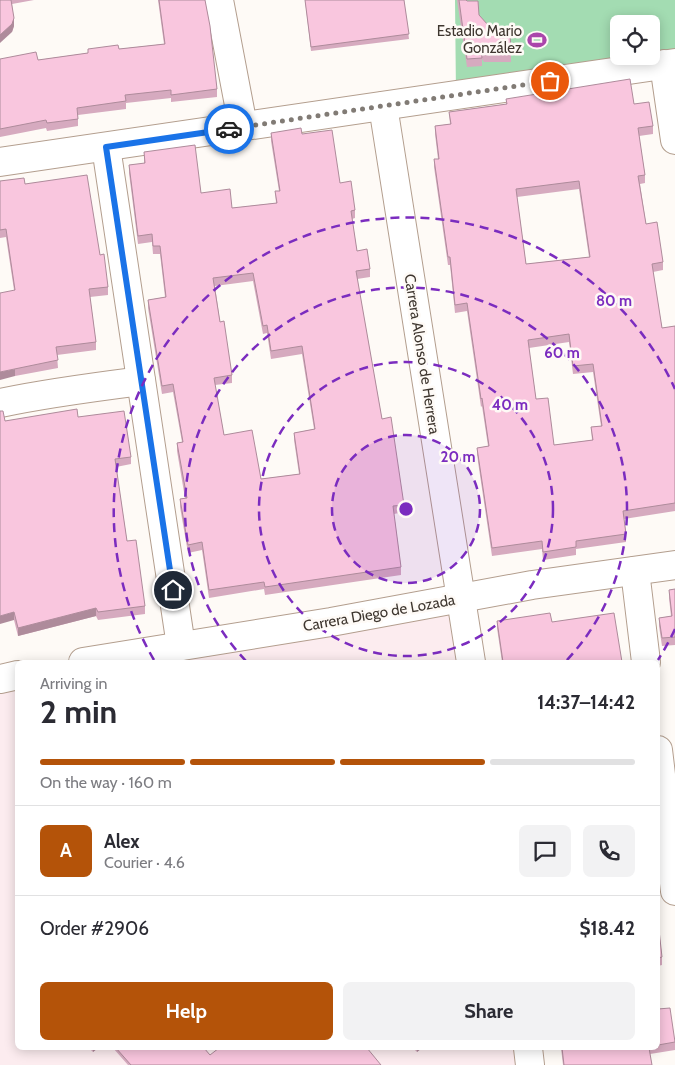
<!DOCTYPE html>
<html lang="en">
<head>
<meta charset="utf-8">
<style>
	body { margin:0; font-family:Cabin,sans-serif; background:#f2f2f3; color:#2b2b33; height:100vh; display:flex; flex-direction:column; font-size:19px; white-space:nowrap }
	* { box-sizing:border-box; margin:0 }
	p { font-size:16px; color:#7c7c81 }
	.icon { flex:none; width:28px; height:28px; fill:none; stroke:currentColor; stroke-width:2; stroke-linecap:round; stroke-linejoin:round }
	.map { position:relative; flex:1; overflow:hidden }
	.side { position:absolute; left:15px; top:660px; width:645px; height:390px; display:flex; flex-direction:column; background:#fff; border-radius:8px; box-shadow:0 2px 12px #0003 }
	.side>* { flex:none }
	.tools { position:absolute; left:610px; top:15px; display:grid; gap:10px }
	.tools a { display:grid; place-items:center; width:50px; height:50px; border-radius:8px; background:#fff; box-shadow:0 2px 12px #0003; font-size:25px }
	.pin { position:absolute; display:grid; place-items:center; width:42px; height:42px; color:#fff; margin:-21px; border:2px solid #fff; border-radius:50%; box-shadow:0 1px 5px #0007 }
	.courier { position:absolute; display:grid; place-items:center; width:50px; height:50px; margin:-25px; border:4px solid #1a73e8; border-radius:50%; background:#fff; color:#222; box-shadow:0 1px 6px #0007 }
	.summary em { font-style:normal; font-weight:800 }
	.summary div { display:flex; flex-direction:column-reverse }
	.summary { display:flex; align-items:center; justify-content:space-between; height:85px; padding:0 25px }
	h1 { font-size:32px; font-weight:800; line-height:38px }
	.bar { display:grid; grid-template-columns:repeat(4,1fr); gap:8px 5px; align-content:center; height:60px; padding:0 25px }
	.bar i { height:6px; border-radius:4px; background:#e1e1e2 }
	.bar .selected { background:#b45309 }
	.bar p { grid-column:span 4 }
	.line { display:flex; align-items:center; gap:12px; padding:0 25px; border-top:1px solid #e1e1e2 }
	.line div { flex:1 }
	.round { display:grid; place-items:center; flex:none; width:52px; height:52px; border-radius:8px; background:#f2f2f3 }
	.primary-button { display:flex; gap:10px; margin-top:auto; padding:10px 25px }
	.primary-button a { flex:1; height:58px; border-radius:8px; background:#b45309; color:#fff; font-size:20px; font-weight:800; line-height:58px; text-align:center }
	.primary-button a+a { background:#f2f2f3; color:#2b2b33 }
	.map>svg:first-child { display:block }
	.education { fill:#fcecef }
	.pitch { fill:#a3dcb2; fill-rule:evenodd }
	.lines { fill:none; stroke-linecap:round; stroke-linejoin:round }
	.minor-casing { stroke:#b39e8e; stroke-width:30 }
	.minor { stroke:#fff; stroke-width:28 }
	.wall { fill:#d6aabf; fill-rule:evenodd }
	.shaded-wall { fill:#ae8b9b }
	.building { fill:#f9c6de; stroke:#ae8b9b; fill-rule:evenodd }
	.done { stroke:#817b75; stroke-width:5; stroke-dasharray:0 9 }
	.route { stroke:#1a73e8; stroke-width:6 }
	.ring { fill:none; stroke:#7b2cbf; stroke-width:2.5; stroke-dasharray:9 6 }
	.labels { text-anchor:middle; stroke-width:5; stroke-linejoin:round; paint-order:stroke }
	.poi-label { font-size:15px; fill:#3e362f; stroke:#fefaf6; text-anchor:end }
	.street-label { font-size:15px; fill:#3e362f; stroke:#fefaf6 }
	.centre { fill:#7b2cbf; stroke:#fefaf6; stroke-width:2.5 }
	.ring-label { font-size:15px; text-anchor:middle; font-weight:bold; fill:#7b2cbf; stroke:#fefaf6; stroke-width:5; stroke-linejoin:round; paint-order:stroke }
</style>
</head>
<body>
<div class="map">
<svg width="675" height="1065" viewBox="0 0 675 1065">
	<rect width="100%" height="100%" fill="#fefaf6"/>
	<g class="education">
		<path d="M460 598 471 662H83Z"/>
		<path d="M17 675 18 1048H528L530 1065H0V679Z"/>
	</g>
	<path class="pitch" d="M455 0H675V63L456 95ZM619 24H651V56H619Z"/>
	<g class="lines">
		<g class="minor-casing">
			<g id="minor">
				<path d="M219 0 243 126"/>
				<path d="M664 64 675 140"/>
				<path d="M383 106 471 662"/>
				<path d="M106 147 181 646"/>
				<path d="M0 162 675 63"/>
				<path d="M0 403C46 393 94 387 141 381"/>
				<path d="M635 571 646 662"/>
				<path d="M83 662 331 622 532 585 675 565"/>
				<path d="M0 679 18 675"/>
				<path d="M658 750 675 891"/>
				<path d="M528 1048 530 1065"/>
			</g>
		</g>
		<use href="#minor" class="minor"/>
	</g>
	<g class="wall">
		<path d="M0 0H34L12 4 14 26 12 32Z"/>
		<path d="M158 0H205L217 89V97L171 102V98L126 103V109L78 115V126L47 131 46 128 0 137V59L38 60 88 53V49H119L164 44Z"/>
		<path d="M305 0H404L409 39 311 51Z"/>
		<path d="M457 0H466L479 15 511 54V62H484L482 59V66L467 67Z"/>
		<path d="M506 99 634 104 653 126V134L639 136 645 175V183L640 184 646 224 663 262V270L653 272 662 328 675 326V511L624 519 626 534V542L576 549V555L543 560 542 549 492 556 477 455V448L488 446 482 406 481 407 467 311 455 313 450 265H448L434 167V159H438L435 134V126L450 124 449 112 506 104ZM579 189 589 257 526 264 517 197ZM569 342 573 374 593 372 601 426 591 427 592 440 554 445 536 399 529 348Z"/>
		<path d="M271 133 302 134 340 183 355 210V218L352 219 357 251 370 269V277L357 279 382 419 404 505V512L394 514 401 567V575L265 595 264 589 209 598 202 550 188 553 180 507V499L185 498 177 451V443L182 442 173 392 162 394 148 308V300L165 297 160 254H153L152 242 138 244 129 173V165L144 164V152L201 193 232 208 276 203 275 191H279L271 141ZM253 281 263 334 267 333 271 359 302 354 314 429 294 433V440L299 474 261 479 224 435 215 385 232 383V375L220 322 215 286Z"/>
		<path d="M0 181 25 184 100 255 108 287V295L90 297 96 342V350L57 355 58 368 15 376 14 290 6 237 0 238Z"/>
		<path d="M78 417 131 457V464L116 467 127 541 145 606V614L98 620 96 616 18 636 14 620 5 421Z"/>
		<path d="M675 589V645L662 646 659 626V618L671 616 669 598V590Z"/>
		<path d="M497 621 552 622 622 662H502L497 628Z"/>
		<path d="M658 921 662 957V965L658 966Z"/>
		<path d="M658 1009 675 1042V1050L650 1054 652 1065H563L561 1048H658Z"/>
		<path d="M89 1048H98L93 1052Z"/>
		<path d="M113 1048H204L210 1055 381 1065H128Z"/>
		<path d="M413 1048H422L417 1052Z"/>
	</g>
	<g class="shaded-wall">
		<path d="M14 18V26L12 32 0 43V35Z"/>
		<path d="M15 369V376L0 380V372Z"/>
		<path d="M96 608V616L18 636V628Z"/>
		<path d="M14 612V620L0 624V616Z"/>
		<path d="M93 1048H98L93 1052Z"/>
		<path d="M417 1048H422L417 1052Z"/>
	</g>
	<g class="building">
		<path d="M0 0H11L14 18 12 24 0 35Z"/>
		<path d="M159 0H205L210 26 217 89 171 95V90L125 95 126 101 77 108 78 119 47 123 46 120 0 129V59L36 52 38 60 88 53V49L118 45 119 49 165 44Z"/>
		<path d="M305 0H404L409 34 311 47Z"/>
		<path d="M459 0H466L467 1H478L479 15 497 35 510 34 511 54H484L481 51 482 58 467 59Z"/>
		<path d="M630 79 634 104 649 102 653 126 638 128 645 175 638 176 646 224 657 222 663 262 652 264 662 328 675 326V503L623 511 626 534 576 541V547L543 552 542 541 492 548 477 448 489 446 482 398 481 399 467 303 455 305 450 257H448L434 159H439L435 126 451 124 449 112 507 104 506 99ZM579 181 590 257 526 264 516 189ZM569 334 573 366 593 364 602 426 591 427 593 440 554 445 548 398 536 399 528 340Z"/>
		<path d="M301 128 302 134 332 130 340 183 351 181 355 210 351 211 357 251 367 249 370 269 356 271 382 419 391 417 395 444 404 505 393 506 401 567 265 587 264 582 209 590 202 542 188 545 180 499 187 498 177 443 183 442 173 384 162 386 148 300 166 297 160 246H153L152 234 138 236 129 165 145 163 144 152 195 145 201 193 230 189 232 208 277 203 275 191H280L271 133ZM253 273 263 326 267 325 271 351 302 346 315 429 294 433 300 474 261 479 252 430 224 435 214 378 232 375 224 321 220 322 213 278Z"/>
		<path d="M87 175 100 255 104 254 108 287 89 289 96 342 56 347 58 360 0 372V293L15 290 6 229 0 230V181L24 178 25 184Z"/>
		<path d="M77 409 78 417 124 411 131 457 115 459 127 541 136 540 145 606 98 612 96 608 18 628 14 612 0 616V411H3L5 421Z"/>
		<path d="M675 589V637L662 638 659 618 672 616 669 590Z"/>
		<path d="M550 613 552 622 614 613 622 662H503L497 621Z"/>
		<path d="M658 921 662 957 658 958Z"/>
		<path d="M670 1008 675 1042 658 1045V1009Z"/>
		<path d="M116 1048H204L210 1055 219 1048H367L381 1065H131Z"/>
		<path d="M562 1048H649L652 1065H564Z"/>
	</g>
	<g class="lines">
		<path class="done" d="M229 129 550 81"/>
		<path class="route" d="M173 590 106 147 229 129"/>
	</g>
	<circle cx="406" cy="509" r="74" fill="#7b2cbf" fill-opacity=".12"/>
	<g class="ring">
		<circle cx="406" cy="509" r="74"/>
		<circle cx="406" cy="509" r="147"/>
		<path d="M246 661A221 221 0 1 1 566 661"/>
		<path d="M675 629A294 294 0 0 1 658 660M154 660A294 294 0 1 1 675 389"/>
	</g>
	<defs>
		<g id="stadium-bare" transform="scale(1.5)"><path d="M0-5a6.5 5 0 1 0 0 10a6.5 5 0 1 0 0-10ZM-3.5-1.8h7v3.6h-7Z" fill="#aa46ab" stroke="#fefaf6" stroke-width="2.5" paint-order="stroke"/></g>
	</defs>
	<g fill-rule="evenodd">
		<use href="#stadium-bare" x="537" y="40"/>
	</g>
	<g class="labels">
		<g class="poi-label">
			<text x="522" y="36">Estadio Mario<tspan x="522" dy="17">González</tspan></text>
		</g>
		<g class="street-label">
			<text transform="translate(422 354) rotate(81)" y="5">Carrera Alonso de Herrera</text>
			<text transform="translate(379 613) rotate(-10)" y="5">Carrera Diego de Lozada</text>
		</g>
	</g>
	<circle cx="406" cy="509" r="8" class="centre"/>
	<g class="ring-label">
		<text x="614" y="306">80 m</text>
		<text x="562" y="358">60 m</text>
		<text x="510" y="410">40 m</text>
		<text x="458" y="462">20 m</text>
	</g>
</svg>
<div class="tools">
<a><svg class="icon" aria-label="locate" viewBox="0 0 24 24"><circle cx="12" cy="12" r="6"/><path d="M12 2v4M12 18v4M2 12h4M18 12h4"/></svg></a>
</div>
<div class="pin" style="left:550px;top:81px;background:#ea580c"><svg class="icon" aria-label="bag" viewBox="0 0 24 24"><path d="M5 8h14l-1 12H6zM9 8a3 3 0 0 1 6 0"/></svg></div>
<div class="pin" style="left:173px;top:590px;background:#1f2937"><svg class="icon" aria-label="home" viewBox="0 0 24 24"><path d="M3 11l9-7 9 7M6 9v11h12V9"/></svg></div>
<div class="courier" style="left:229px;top:129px"><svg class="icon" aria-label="car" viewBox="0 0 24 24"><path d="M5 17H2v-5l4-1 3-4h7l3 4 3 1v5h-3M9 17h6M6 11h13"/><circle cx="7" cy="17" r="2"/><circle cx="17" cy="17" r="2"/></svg></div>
<section class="side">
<div class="summary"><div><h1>2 min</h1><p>Arriving in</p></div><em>14:37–14:42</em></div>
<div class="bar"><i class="selected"></i><i class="selected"></i><i class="selected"></i><i></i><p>On the way · 160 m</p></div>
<div class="line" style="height:90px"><b class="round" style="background:#b45309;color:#fff">A</b><div><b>Alex</b><p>Courier · 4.6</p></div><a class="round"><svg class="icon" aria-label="chat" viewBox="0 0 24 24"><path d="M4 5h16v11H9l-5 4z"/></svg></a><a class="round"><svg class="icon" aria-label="phone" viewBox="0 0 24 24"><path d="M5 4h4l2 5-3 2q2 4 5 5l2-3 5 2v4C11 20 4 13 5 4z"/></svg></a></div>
<div class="line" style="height:65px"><div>Order #2906</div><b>$18.42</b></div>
<div class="primary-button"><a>Help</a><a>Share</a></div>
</section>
</div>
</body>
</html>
